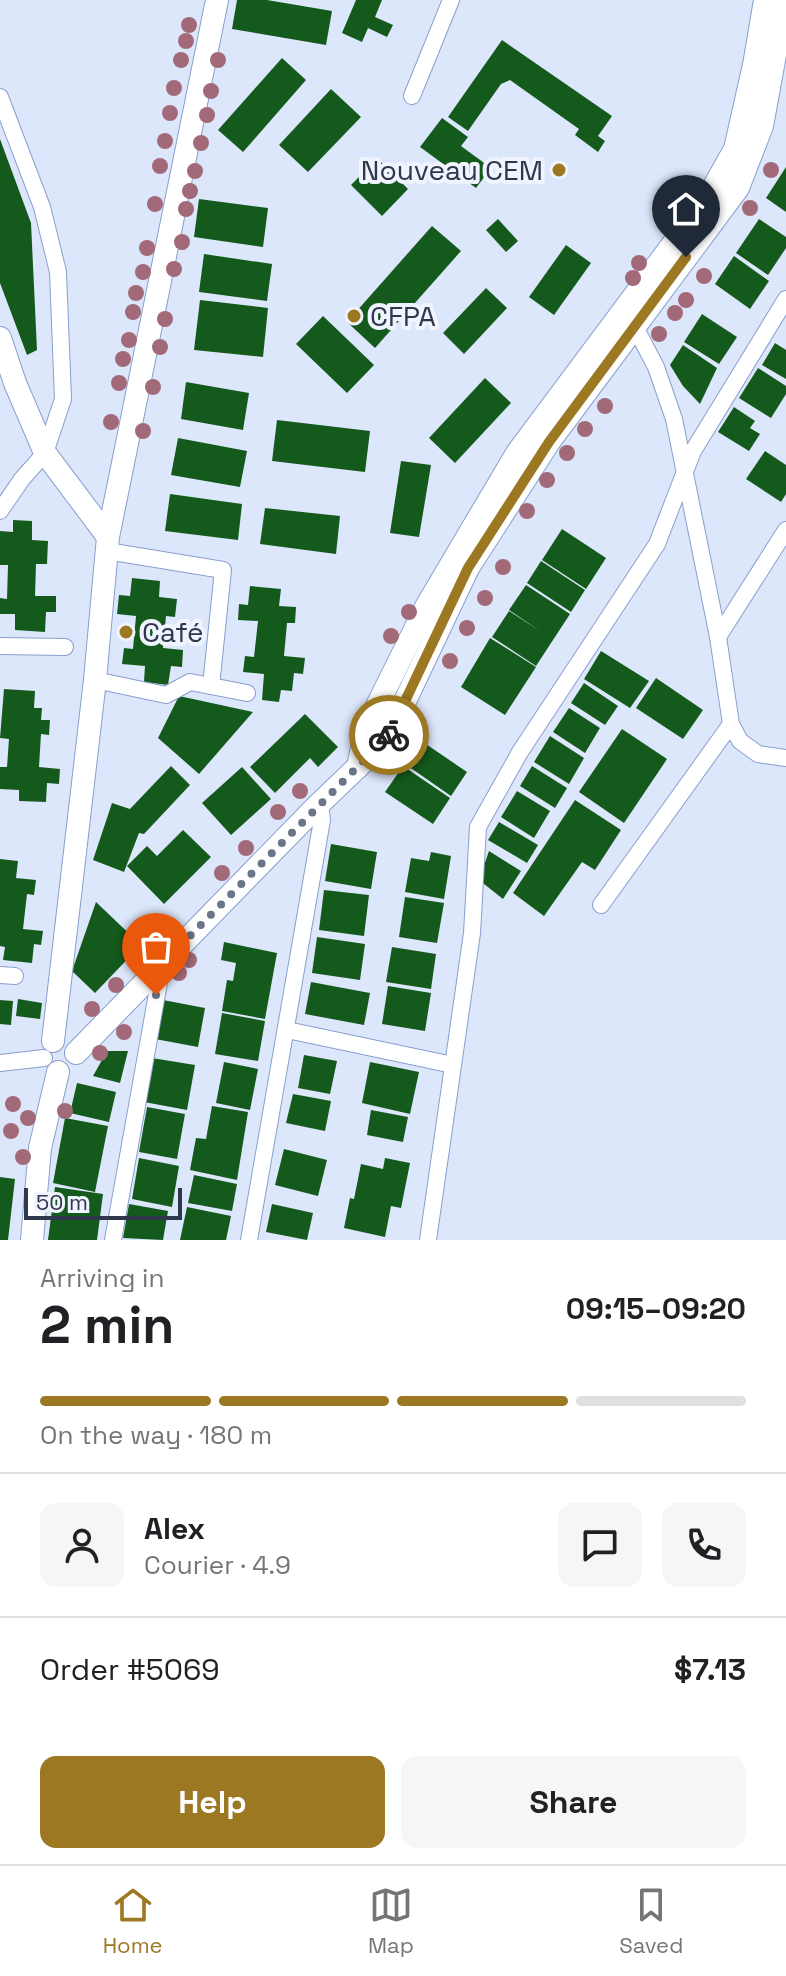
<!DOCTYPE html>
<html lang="en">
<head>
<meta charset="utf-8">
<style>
	body { margin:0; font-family:"Space Grotesk",sans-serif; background:#f6f6f6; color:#202124; height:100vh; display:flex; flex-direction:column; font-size:30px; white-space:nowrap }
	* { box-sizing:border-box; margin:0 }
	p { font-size:26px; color:#757577 }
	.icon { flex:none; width:44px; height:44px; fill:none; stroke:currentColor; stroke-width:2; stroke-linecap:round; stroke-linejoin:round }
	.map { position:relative; height:1240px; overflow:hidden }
	.sheet { display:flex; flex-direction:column; background:#fff; flex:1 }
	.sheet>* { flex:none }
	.scale { position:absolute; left:24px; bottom:20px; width:158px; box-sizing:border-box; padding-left:8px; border:4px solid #2e374b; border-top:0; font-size:22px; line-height:28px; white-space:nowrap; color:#2e374b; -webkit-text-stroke:6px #eff4fe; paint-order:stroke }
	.pin { position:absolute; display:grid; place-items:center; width:68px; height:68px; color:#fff; margin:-82px -34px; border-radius:50% 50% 50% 0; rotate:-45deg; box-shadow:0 0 8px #0007 }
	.pin .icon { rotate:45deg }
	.courier { position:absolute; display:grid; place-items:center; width:80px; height:80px; margin:-40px; border:6px solid #9c7823; border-radius:50%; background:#fff; color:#222; box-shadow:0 2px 10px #0007 }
	.overview em { font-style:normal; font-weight:700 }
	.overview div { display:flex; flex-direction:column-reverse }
	.overview { display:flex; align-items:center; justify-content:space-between; height:136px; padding:0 40px }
	h1 { font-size:52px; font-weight:700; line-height:60px }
	.bar { display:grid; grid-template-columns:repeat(4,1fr); gap:12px 8px; align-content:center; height:96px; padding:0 40px }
	.bar i { height:10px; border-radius:6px; background:#e0e0e0 }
	.bar .selected { background:#9c7823 }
	.bar p { grid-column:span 4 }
	.line { display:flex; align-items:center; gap:20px; padding:0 40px; border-top:2px solid #e0e0e0 }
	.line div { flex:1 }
	.round { display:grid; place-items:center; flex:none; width:84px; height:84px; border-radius:16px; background:#f6f6f6 }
	.primary-button { display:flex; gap:16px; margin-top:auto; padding:16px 40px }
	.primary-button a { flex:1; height:92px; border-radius:16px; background:#9c7823; color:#fff; font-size:32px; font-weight:700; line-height:92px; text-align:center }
	.primary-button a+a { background:#f6f6f6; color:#202124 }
	.tabs { display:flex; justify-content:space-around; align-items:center; height:112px; border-top:2px solid #e0e0e0; background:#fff; font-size:22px; color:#757577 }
	.tabs a { display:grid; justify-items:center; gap:4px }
	.tabs .selected { color:#9c7823 }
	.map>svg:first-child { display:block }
	.building { fill:#155a1d }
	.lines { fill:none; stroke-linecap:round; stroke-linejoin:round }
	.minor-casing { stroke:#889fce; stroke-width:18 }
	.secondary-casing { stroke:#889fce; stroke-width:24 }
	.minor { stroke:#fff; stroke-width:16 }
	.secondary { stroke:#fff; stroke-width:22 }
	.tree { fill:#a26979 }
	.done { stroke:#6b7589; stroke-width:8; stroke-dasharray:0 14.4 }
	.route { stroke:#9c7823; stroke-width:10 }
	.poi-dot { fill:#9c7823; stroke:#eff4fe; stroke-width:3 }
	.labels { text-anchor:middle; stroke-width:8; stroke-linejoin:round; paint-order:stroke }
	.poi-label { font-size:28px; fill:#2e374b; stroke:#eff4fe; text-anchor:start }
</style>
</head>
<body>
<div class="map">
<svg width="786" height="1240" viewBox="0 0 786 1240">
	<rect width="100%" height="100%" fill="#dde7fb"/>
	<g class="building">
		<path d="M237 0H267L332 11 326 45 232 29Z"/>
		<path d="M356 0H382L375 17 393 25 387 37 368 28 362 42 342 33Z"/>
		<path d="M502 40 612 116 598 136 605 141 598 152 575 135 579 129 510 80 501 84 468 131 448 117Z"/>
		<path d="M282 58 306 80 243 152 218 130Z"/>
		<path d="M331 89 361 117 308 172 279 145Z"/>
		<path d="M442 118 468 137 461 146 491 168 476 188 420 147Z"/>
		<path d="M0 139 31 223 37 350 27 355 0 283Z"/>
		<path d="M381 162 408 189 382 216 351 185 367 169Z"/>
		<path d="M786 167V212L766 198Z"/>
		<path d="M199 199 268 208 263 247 194 237Z"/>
		<path d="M498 219 518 241 506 252 486 230Z"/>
		<path d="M759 219 786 237V248L768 275 736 253Z"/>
		<path d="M432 226 461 251 375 348 347 322Z"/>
		<path d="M566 245 591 263 554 315 529 297Z"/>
		<path d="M204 254 272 264 267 301 199 292Z"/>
		<path d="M734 256 769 281 750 309 715 284Z"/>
		<path d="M486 288 507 308 464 354 443 333Z"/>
		<path d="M200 300 268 308 263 357 194 350Z"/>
		<path d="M702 314 737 337 719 364 684 342Z"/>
		<path d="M323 316 374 365 347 393 296 344Z"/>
		<path d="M775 343 786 350V379L762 365Z"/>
		<path d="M683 345 717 368 700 404 683 386 670 365Z"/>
		<path d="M758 368 786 386V394L771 418 739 398Z"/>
		<path d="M485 378 511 403 455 463 429 438Z"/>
		<path d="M186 382 249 393 243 430 181 419Z"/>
		<path d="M734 407 755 421 750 428 760 434 749 451 718 432Z"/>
		<path d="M277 420 370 431 365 472 272 461Z"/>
		<path d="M178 438 247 451 240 487 171 475Z"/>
		<path d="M765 451 786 465V494L781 502 746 479Z"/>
		<path d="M401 461 431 465 419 537 390 533Z"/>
		<path d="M170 494 242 504 238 540 165 531Z"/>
		<path d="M265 508 340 516 336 554 260 544Z"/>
		<path d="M13 520 32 521V540L48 541 47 564H36L35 596H56V612H46L45 632 15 630V614H0V598L7 599 8 565H0V531L13 532Z"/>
		<path d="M562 529 606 558 586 589 542 560Z"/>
		<path d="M541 561 585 590 571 612 527 583Z"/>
		<path d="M132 578 160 581 159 597 177 599 175 617 166 616 163 648 183 650 182 667 171 666 168 685 144 682 145 666 122 664 124 648 133 649 136 616 117 614 119 595 130 596Z"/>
		<path d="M526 585 570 614 536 666 492 637 509 611 540 631 509 610Z"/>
		<path d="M250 586 281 589 279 606 296 607 295 623H287L284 656 305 658 303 674 294 673 292 691 281 690 279 702 262 700 264 674 243 672 245 656 254 657 258 621 238 620 239 604 248 605Z"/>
		<path d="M490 638 536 667 505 715 461 687Z"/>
		<path d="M601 651 649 681 630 708 584 679Z"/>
		<path d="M656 678 703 710 683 739 636 708Z"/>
		<path d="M584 683 618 706 605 725 571 703Z"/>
		<path d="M4 689 35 691 34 708H42L41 720H50L49 735 41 734 39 767 60 769 59 784 47 783 46 802 19 801V790L0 789V767H7L9 739 0 738Z"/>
		<path d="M179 696 253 712 199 774 158 738Z"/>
		<path d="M569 708 600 728 585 753 553 732Z"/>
		<path d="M305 714 338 747 318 767 310 758 275 793 250 767Z"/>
		<path d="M622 729 667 759 624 823 579 792Z"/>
		<path d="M550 736 584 758 569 784 534 762Z"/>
		<path d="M420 740 467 772 451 796 405 764Z"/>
		<path d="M171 766 190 785 144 834 139 833 124 872 93 860 112 803 130 809Z"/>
		<path d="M403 766 450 798 433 824 385 792Z"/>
		<path d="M532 766 567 788 555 808 520 786Z"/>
		<path d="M242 767 271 799 231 835 202 803Z"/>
		<path d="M517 791 550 811 534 838 501 817Z"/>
		<path d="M575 800 621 830 595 870 582 862 544 916 513 893Z"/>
		<path d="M499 822 538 845 527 863 488 840Z"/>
		<path d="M183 830 211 857 164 904 127 866 147 846 157 856Z"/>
		<path d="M331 844 377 852 371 889 325 881Z"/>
		<path d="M489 851 521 871 503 899 479 880Z"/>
		<path d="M431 852 451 856 444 899 405 892 411 858 429 861Z"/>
		<path d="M0 859 18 861 16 878 36 880 34 895 27 894 23 929 43 931 41 945 34 944 32 963 3 960 5 947 0 946Z"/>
		<path d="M324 890 369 895 364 936 319 930Z"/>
		<path d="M405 897 444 903 437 943 399 937Z"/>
		<path d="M96 902 141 945 95 993 72 971Z"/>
		<path d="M317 937 365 944 360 980 312 973Z"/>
		<path d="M224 942 277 953 265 1019 222 1011 227 980 233 981 236 963 221 960Z"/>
		<path d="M392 947 436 954 431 989 386 982Z"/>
		<path d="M311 982 370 993 364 1025 305 1014Z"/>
		<path d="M388 986 431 993 425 1031 382 1024Z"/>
		<path d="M18 999 42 1003 40 1019 16 1016Z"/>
		<path d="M0 1000 13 1001 11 1025 0 1024Z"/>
		<path d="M163 1000 205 1008 198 1047 155 1039Z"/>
		<path d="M222 1013 265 1021 258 1061 215 1054Z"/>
		<path d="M107 1051H128L120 1083 93 1076Z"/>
		<path d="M304 1055 337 1061 330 1094 298 1088Z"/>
		<path d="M152 1058 195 1065 187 1110 144 1102Z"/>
		<path d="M224 1062 258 1069 250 1110 216 1103Z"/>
		<path d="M370 1062 419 1072 410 1114 362 1103Z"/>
		<path d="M77 1083 116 1092 109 1122 70 1113Z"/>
		<path d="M293 1094 331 1101 325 1131 286 1123Z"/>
		<path d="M212 1106 248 1112 237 1180 190 1170 196 1138 206 1139Z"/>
		<path d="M147 1107 185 1114 177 1159 139 1152Z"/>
		<path d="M371 1110 408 1117 403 1142 367 1135Z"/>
		<path d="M65 1118 108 1126 95 1192 53 1183Z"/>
		<path d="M284 1149 327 1160 318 1196 275 1185Z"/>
		<path d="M139 1158 179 1166 172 1207 132 1199Z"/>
		<path d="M385 1158 410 1163 401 1208 391 1206 385 1237 344 1228 350 1198 354 1199 361 1164 383 1169Z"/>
		<path d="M194 1175 237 1184 232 1211 188 1203Z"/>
		<path d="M0 1177 15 1179 8 1240H0Z"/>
		<path d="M55 1187 103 1194 97 1240H48Z"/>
		<path d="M129 1204 168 1211 163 1240 123 1238Z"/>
		<path d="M272 1204 313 1213 307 1240 266 1232Z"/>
		<path d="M187 1207 231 1216 226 1240H180Z"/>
	</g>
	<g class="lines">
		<g class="minor-casing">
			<g id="minor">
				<path d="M412 96 451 0"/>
				<path d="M0 97 42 207 58 272 63 399 45 453 22 479 0 511"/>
				<path d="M635 327 656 367 674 419 718 637 731 724 740 741 758 754 786 758"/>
				<path d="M107 551 223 570 211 686"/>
				<path d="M718 637 786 530"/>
				<path d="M0 646 65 647"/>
				<path d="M95 680 166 695 190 682 247 693"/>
				<path d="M601 905 731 724"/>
				<path d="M0 975 15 976"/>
				<path d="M287 1030 453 1065"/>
				<path d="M0 1063 44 1058"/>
				<path d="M113 1240 162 966"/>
				<path d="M249 1240 322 820 321 812 317 806"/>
				<path d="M428 1240 472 933 478 827 520 752 657 544 693 451 786 299"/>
			</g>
		</g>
		<g class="secondary-casing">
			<g id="secondary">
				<path d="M0 338 15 383 45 453 108 537"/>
				<path d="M358 767 366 728 427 605 517 453 708 197 735 149 754 65 765 0"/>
				<path d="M53 1041 95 680 108 537 217 0"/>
				<path d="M76 1053 317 806 387 739 468 568 549 442 738 188 762 126 785 0"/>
				<path d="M32 1240 40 1148 58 1072"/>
			</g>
		</g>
		<use href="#minor" class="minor"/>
		<use href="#secondary" class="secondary"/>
	</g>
	<g class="tree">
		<circle cx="189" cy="25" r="8"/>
		<circle cx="186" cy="41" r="8"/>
		<circle cx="181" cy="60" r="8"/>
		<circle cx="218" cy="60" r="8"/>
		<circle cx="174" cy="88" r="8"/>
		<circle cx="211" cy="91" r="8"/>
		<circle cx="170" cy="113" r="8"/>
		<circle cx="207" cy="115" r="8"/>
		<circle cx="165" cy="141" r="8"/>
		<circle cx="201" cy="143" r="8"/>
		<circle cx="160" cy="166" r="8"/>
		<circle cx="771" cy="170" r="8"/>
		<circle cx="195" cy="171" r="8"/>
		<circle cx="190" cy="191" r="8"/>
		<circle cx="155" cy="204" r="8"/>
		<circle cx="750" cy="208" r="8"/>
		<circle cx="186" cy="209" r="8"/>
		<circle cx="182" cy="242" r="8"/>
		<circle cx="147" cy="248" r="8"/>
		<circle cx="639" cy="263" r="8"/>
		<circle cx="174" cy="269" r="8"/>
		<circle cx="143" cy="272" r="8"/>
		<circle cx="704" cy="276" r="8"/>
		<circle cx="633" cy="278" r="8"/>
		<circle cx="136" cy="293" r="8"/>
		<circle cx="686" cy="300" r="8"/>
		<circle cx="133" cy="312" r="8"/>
		<circle cx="675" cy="313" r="8"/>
		<circle cx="165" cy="319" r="8"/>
		<circle cx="659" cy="334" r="8"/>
		<circle cx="129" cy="340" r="8"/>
		<circle cx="160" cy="347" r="8"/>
		<circle cx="123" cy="359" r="8"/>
		<circle cx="119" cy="383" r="8"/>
		<circle cx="153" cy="387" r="8"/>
		<circle cx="605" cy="406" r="8"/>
		<circle cx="111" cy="422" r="8"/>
		<circle cx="585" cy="429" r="8"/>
		<circle cx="143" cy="431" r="8"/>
		<circle cx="567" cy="453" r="8"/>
		<circle cx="547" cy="480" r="8"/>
		<circle cx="527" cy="511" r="8"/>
		<circle cx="503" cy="567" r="8"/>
		<circle cx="485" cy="598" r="8"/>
		<circle cx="409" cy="612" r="8"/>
		<circle cx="467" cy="628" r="8"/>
		<circle cx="391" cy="636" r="8"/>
		<circle cx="450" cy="661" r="8"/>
		<circle cx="300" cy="791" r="8"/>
		<circle cx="278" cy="812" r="8"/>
		<circle cx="246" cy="848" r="8"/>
		<circle cx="222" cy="873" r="8"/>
		<circle cx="189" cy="960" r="8"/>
		<circle cx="179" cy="973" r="8"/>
		<circle cx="116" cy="985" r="8"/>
		<circle cx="92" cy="1009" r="8"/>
		<circle cx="124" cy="1032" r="8"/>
		<circle cx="100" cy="1053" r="8"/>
		<circle cx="13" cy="1104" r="8"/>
		<circle cx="65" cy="1111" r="8"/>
		<circle cx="28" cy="1118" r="8"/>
		<circle cx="11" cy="1131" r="8"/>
		<circle cx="23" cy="1157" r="8"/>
	</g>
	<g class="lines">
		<path class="done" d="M156 995 162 965 168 958 389 735"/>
		<path class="route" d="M389 735 468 568 549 442 686 257"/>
	</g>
	<g class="poi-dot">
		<circle cx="559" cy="170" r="8"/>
		<circle cx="354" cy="316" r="8"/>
		<circle cx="126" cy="632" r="8"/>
	</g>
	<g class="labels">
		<g class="poi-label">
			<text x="543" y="180" text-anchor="end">Nouveau CEM</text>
			<text x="370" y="326">CFPA</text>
			<text x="142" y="642">Café</text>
		</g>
	</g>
</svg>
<div class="scale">50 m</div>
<div class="pin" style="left:156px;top:995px;background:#ea580c"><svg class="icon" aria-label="bag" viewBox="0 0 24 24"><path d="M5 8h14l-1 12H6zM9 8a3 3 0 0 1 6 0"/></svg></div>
<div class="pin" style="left:686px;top:257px;background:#1f2937"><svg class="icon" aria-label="home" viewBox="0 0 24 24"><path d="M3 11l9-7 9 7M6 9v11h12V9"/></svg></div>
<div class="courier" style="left:389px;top:735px"><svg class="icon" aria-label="bike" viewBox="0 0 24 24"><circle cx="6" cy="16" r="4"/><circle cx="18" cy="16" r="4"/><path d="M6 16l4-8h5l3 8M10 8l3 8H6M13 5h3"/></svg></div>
</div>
<section class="sheet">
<div class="overview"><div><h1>2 min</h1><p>Arriving in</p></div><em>09:15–09:20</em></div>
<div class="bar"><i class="selected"></i><i class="selected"></i><i class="selected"></i><i></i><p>On the way · 180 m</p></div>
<div class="line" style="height:144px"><a class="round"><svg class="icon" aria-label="person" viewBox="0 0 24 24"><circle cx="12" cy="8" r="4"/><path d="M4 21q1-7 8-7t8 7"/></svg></a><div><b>Alex</b><p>Courier · 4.9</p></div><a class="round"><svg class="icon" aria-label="chat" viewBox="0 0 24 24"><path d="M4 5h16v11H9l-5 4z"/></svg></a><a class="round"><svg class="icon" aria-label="phone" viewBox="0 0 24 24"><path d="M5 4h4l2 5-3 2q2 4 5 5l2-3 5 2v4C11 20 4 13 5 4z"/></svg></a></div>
<div class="line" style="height:104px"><div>Order #5069</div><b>$7.13</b></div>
<div class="primary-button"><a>Help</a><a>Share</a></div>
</section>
<nav class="tabs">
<a class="selected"><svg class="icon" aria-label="home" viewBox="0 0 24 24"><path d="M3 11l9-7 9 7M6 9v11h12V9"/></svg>Home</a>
<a><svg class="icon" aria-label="map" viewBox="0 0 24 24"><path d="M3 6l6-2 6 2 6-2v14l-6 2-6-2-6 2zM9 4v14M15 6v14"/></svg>Map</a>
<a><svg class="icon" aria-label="saved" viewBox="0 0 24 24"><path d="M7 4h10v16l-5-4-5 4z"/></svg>Saved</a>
</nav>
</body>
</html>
